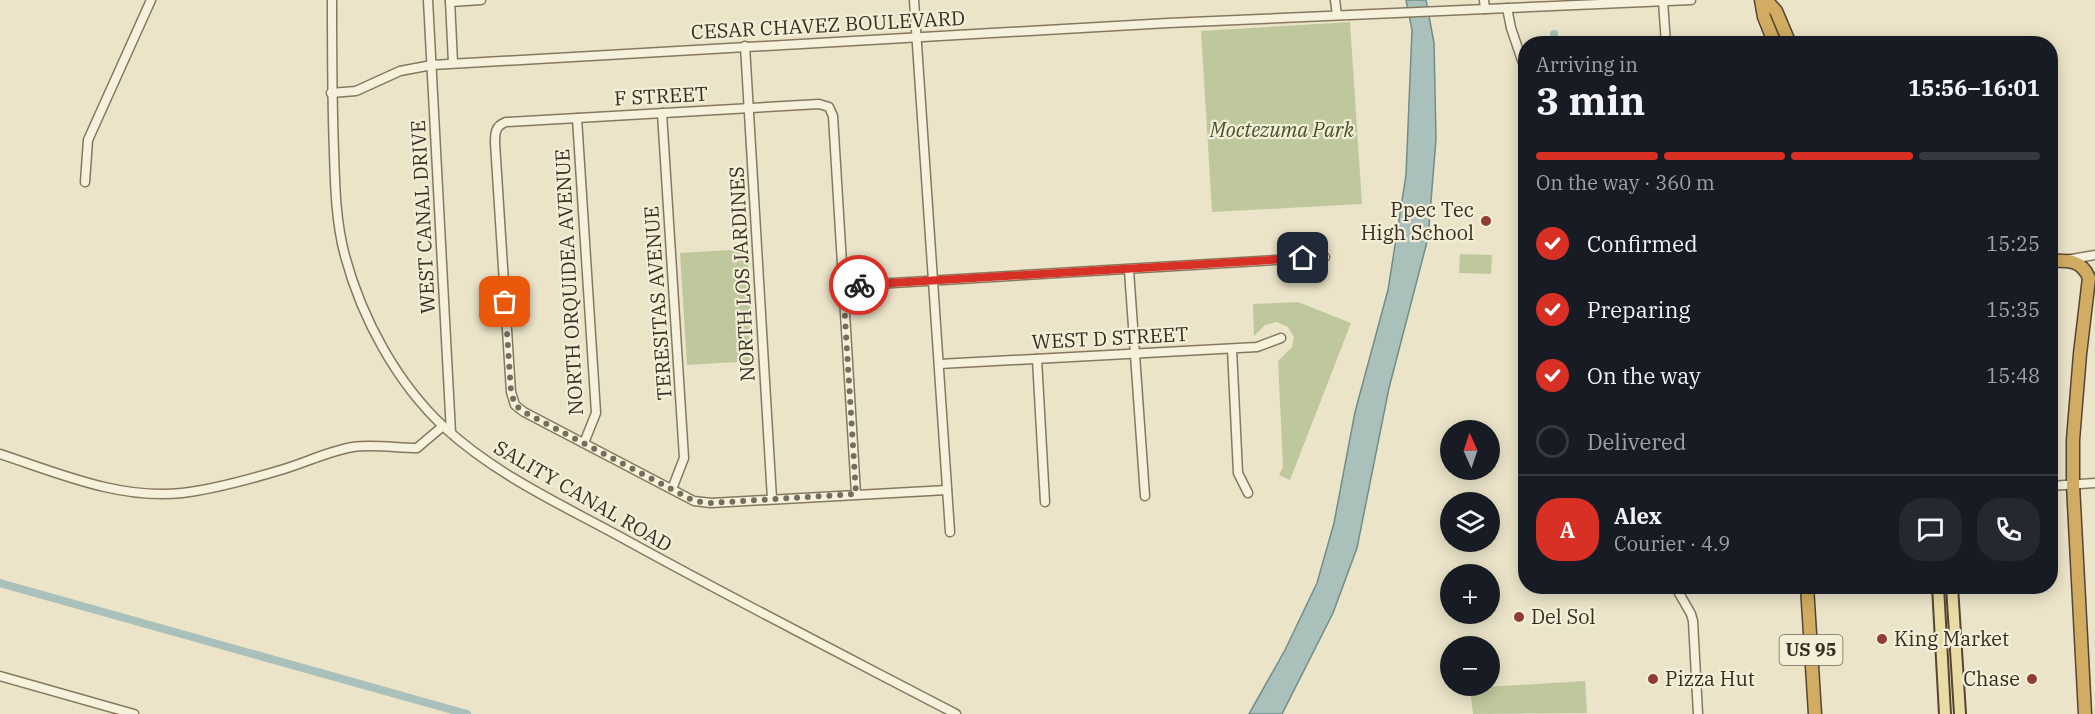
<!DOCTYPE html>
<html lang="en">
<head>
<meta charset="utf-8">
<style>
	body { margin:0; font-family:"IBM Plex Serif",serif; background:#242831; color:#f1f3f6; height:100vh; display:flex; flex-direction:column; font-size:22px; white-space:nowrap }
	* { box-sizing:border-box; margin:0 }
	p { font-size:20px; color:#9ea1a6 }
	.icon { flex:none; width:33px; height:33px; fill:none; stroke:currentColor; stroke-width:2; stroke-linecap:round; stroke-linejoin:round }
	.map { position:relative; flex:1; overflow:hidden }
	.sheet { position:absolute; left:1518px; top:36px; width:540px; height:558px; display:flex; flex-direction:column; background:#171b24; border-radius:24px; box-shadow:0 3px 15px #0003 }
	.sheet>* { flex:none }
	.needle { width:39px; rotate:357deg }
	.fabs { position:absolute; left:1440px; top:420px; display:grid; gap:12px }
	.fabs a { display:grid; place-items:center; width:60px; height:60px; border-radius:50%; background:#171b24; box-shadow:0 3px 15px #0003; font-size:30px }
	.pin { position:absolute; display:grid; place-items:center; width:51px; height:51px; color:#fff; margin:-26px; border-radius:12px; box-shadow:0 3px 9px #0006 }
	.courier { position:absolute; display:grid; place-items:center; width:60px; height:60px; margin:-30px; border:4px solid #d93025; border-radius:50%; background:#fff; color:#222; box-shadow:0 2px 8px #0007 }
	.headline em { font-style:normal; font-weight:700 }
	.headline div { display:flex; flex-direction:column-reverse }
	.headline { display:flex; align-items:center; justify-content:space-between; height:102px; padding:0 18px }
	h1 { font-size:39px; font-weight:700; line-height:45px }
	.bar { display:grid; grid-template-columns:repeat(4,1fr); gap:9px 6px; align-content:center; height:72px; padding:0 18px }
	.bar i { height:8px; border-radius:4px; background:#363941 }
	.bar .selected { background:#d93025 }
	.bar p { grid-column:span 4 }
	.line { display:flex; align-items:center; gap:15px; padding:0 18px; border-top:2px solid #363941 }
	.line div { flex:1 }
	.round { display:grid; place-items:center; flex:none; width:63px; height:63px; border-radius:24px; background:#242831 }
	ol { padding:0 18px; list-style:none }
	li { display:flex; align-items:center; gap:18px; height:66px }
	li p { margin-inline-start:auto }
	li .icon { padding:6px; border-radius:50%; background:#d93025; color:#fff; stroke-width:4 }
	li:last-child { color:#9ea1a6 }
	li i { width:33px; height:33px; border:3px solid #363941; border-radius:50% }
	.map>svg:first-child { display:block }
	.green { fill:#bfc89d }
	.water { fill:#a9c0bb; stroke:#708d89; stroke-width:1.5 }
	.lines { fill:none; stroke-linecap:round; stroke-linejoin:round }
	.canal { stroke:#a9c0bb; stroke-width:8 }
	.minor-casing { stroke:#86785f; stroke-width:11 }
	.major-casing { stroke:#544633; stroke-width:14 }
	.highway-casing { stroke:#544633; stroke-width:15 }
	.minor { stroke:#f6f1dc; stroke-width:8 }
	.major { stroke:#eadca5; stroke-width:10 }
	.highway { stroke:#d1ac62; stroke-width:12 }
	.done { stroke:#766e5c; stroke-width:6; stroke-dasharray:0 10.8 }
	.route { stroke:#d93025; stroke-width:8 }
	.poi-dot { fill:#8f3d34; stroke:#f3eed8; stroke-width:2 }
	.labels { text-anchor:middle; stroke-width:4.5; stroke-linejoin:round; paint-order:stroke }
	.shield { fill:#f3eed8; stroke:#6f6858; stroke-width:1.5 }
	.shield-label { font-size:18px; font-weight:bold; fill:#372e21 }
	.street-label { font-size:20px; fill:#372e21; stroke:#f3eed8 }
	.park-label { font-size:20px; font-style:italic; fill:#44522a; stroke:#f3eed8 }
	.poi-label { font-size:20px; fill:#372e21; stroke:#f3eed8; text-anchor:start }
</style>
</head>
<body>
<div class="map">
<svg width="2095" height="714" viewBox="0 0 2095 714">
	<rect width="100%" height="100%" fill="#ebe4c9"/>
	<g class="green">
		<path d="M1350 22 1362 204 1212 212 1201 31Z"/>
		<path d="M747 249 754 361 687 365 680 253Z"/>
		<path d="M1460 254 1492 255 1491 274 1459 273Z"/>
		<path d="M1298 302 1351 323 1290 480 1279 475 1283 467 1278 361 1292 347 1294 337 1288 327 1277 322 1265 325 1254 336 1253 304Z"/>
		<path d="M1585 681 1587 713 1473 714 1470 688Z"/>
	</g>
	<path class="water" d="M1406 0H1426L1434 43 1436 139 1428 238 1389 388 1357 548 1333 613 1282 714H1249L1285 650 1317 583 1334 523 1355 412 1388 290 1406 175 1412 30Z"/>
	<g class="lines">
		<g class="canal">
			<path d="M1554 34 1555 44"/>
			<path d="M0 583 467 714"/>
		</g>
		<g class="minor-casing">
			<g id="minor">
				<path d="M332 0C332 51 332 101 334 152 335 187 336 223 345 256 362 319 397 383 444 427 495 474 558 503 617 535 729 597 843 655 956 714"/>
				<path d="M428 0 451 433"/>
				<path d="M450 0 453 63"/>
				<path d="M914 0 950 532"/>
				<path d="M1335 0 1337 15"/>
				<path d="M1484 0 1485 9"/>
				<path d="M1663 1 1666 44"/>
				<path d="M450 2 481 0"/>
				<path d="M1507 8 1511 28 1526 72"/>
				<path d="M745 46 772 499"/>
				<path d="M331 93 356 91 400 71 432 65 1168 23 1691 0"/>
				<path d="M662 113 684 458 672 489"/>
				<path d="M577 118 596 413 584 443"/>
				<path d="M85 182 88 140 151 0"/>
				<path d="M2066 260 2095 255"/>
				<path d="M1129 270 1145 496"/>
				<path d="M843 286 1325 257"/>
				<path d="M1232 349 1238 473 1248 493"/>
				<path d="M1037 359 1045 502"/>
				<path d="M939 364 1257 347 1281 338"/>
				<path d="M0 454C58 473 120 500 182 493 216 489 251 479 284 469 307 462 329 451 353 447 373 444 397 448 417 448L443 426"/>
				<path d="M2050 486 2095 483"/>
				<path d="M856 494 833 116 829 107 819 104 506 122C495 126 495 133 495 143L511 392 515 405 524 412 694 501 711 503 947 490"/>
				<path d="M1675 586 1691 614 1693 621 1698 714"/>
				<path d="M0 676 134 714"/>
			</g>
		</g>
		<g class="major-casing">
			<g id="major">
				<path d="M1938 586 1945 714"/>
				<path d="M1952 586 1960 714"/>
			</g>
		</g>
		<g class="highway-casing">
			<g id="highway">
				<path d="M1761 0 1764 17 1775 44"/>
				<path d="M1766 0 1776 11 1790 44"/>
				<path d="M2050 261C2068 260 2082 260 2089 278L2080 354 2073 440V485L2085 714"/>
				<path d="M1807 586 1815 714"/>
			</g>
		</g>
		<use href="#minor" class="minor"/>
		<use href="#major" class="major"/>
		<use href="#highway" class="highway"/>
	</g>
	<g class="lines">
		<path class="done" d="M505 302 511 392 515 405 524 412 694 501 711 503 856 494 843 286 859 285"/>
		<path class="route" d="M859 285 1303 258"/>
	</g>
	<g class="poi-dot">
		<circle cx="1486" cy="221" r="6"/>
		<circle cx="1519" cy="617" r="6"/>
		<circle cx="1882" cy="639" r="6"/>
		<circle cx="1653" cy="679" r="6"/>
		<circle cx="2032" cy="679" r="6"/>
	</g>
	<g class="labels">
		<rect class="shield" x="1779.5" y="635" width="63" height="30" rx="4.5"/>
		<g class="shield-label">
			<text x="1811" y="656">US 95</text>
		</g>
		<g class="street-label">
			<text transform="translate(828 25) rotate(-3)" y="7">CESAR CHAVEZ BOULEVARD</text>
			<text transform="translate(661 96) rotate(-3)" y="7">F STREET</text>
			<text transform="translate(423 217) rotate(-93)" y="7">WEST CANAL DRIVE</text>
			<text transform="translate(742 274) rotate(-93)" y="7">NORTH LOS JARDINES</text>
			<text transform="translate(569 282) rotate(-93)" y="7">NORTH ORQUIDEA AVENUE</text>
			<text transform="translate(658 303) rotate(-94)" y="7">TERESITAS AVENUE</text>
			<text transform="translate(1110 338) rotate(-3)" y="7">WEST D STREET</text>
			<text transform="translate(583 496) rotate(30)" y="7">SALITY CANAL ROAD</text>
		</g>
		<g class="park-label">
			<text x="1282" y="137">Moctezuma Park</text>
		</g>
		<g class="poi-label">
			<text x="1474" y="217" text-anchor="end">Ppec Tec<tspan x="1474" dy="23">High School</tspan></text>
			<text x="1531" y="624">Del Sol</text>
			<text x="1894" y="646">King Market</text>
			<text x="1665" y="686">Pizza Hut</text>
			<text x="2020" y="686" text-anchor="end">Chase</text>
		</g>
	</g>
</svg>
<div class="fabs">
<a><svg class="needle" viewBox="-14 -14 28 28"><path d="M0-13l5 13h-10z" fill="#e53935"/><path d="M0 13l5-13h-10z" fill="#9ea1a6"/></svg></a>
<a><svg class="icon" aria-label="layers" viewBox="0 0 24 24"><path d="M12 4l9 5-9 5-9-5zM3 14l9 5 9-5"/></svg></a>
<a>+</a>
<a>−</a>
</div>
<div class="pin" style="left:505px;top:302px;background:#ea580c"><svg class="icon" aria-label="bag" viewBox="0 0 24 24"><path d="M5 8h14l-1 12H6zM9 8a3 3 0 0 1 6 0"/></svg></div>
<div class="pin" style="left:1303px;top:258px;background:#1f2937"><svg class="icon" aria-label="home" viewBox="0 0 24 24"><path d="M3 11l9-7 9 7M6 9v11h12V9"/></svg></div>
<div class="courier" style="left:859px;top:285px"><svg class="icon" aria-label="bike" viewBox="0 0 24 24"><circle cx="6" cy="16" r="4"/><circle cx="18" cy="16" r="4"/><path d="M6 16l4-8h5l3 8M10 8l3 8H6M13 5h3"/></svg></div>
<section class="sheet">
<div class="headline"><div><h1>3 min</h1><p>Arriving in</p></div><em>15:56–16:01</em></div>
<div class="bar"><i class="selected"></i><i class="selected"></i><i class="selected"></i><i></i><p>On the way · 360 m</p></div>
<ol>
<li><svg class="icon" aria-label="check" viewBox="0 0 24 24"><path d="M5 12l5 5 9-10"/></svg>Confirmed<p>15:25</p></li>
<li><svg class="icon" aria-label="check" viewBox="0 0 24 24"><path d="M5 12l5 5 9-10"/></svg>Preparing<p>15:35</p></li>
<li><svg class="icon" aria-label="check" viewBox="0 0 24 24"><path d="M5 12l5 5 9-10"/></svg>On the way<p>15:48</p></li>
<li><i></i>Delivered</li>
</ol>
<div class="line" style="height:108px"><b class="round" style="background:#d93025;color:#fff">A</b><div><b>Alex</b><p>Courier · 4.9</p></div><a class="round"><svg class="icon" aria-label="chat" viewBox="0 0 24 24"><path d="M4 5h16v11H9l-5 4z"/></svg></a><a class="round"><svg class="icon" aria-label="phone" viewBox="0 0 24 24"><path d="M5 4h4l2 5-3 2q2 4 5 5l2-3 5 2v4C11 20 4 13 5 4z"/></svg></a></div>
</section>
</div>
</body>
</html>
